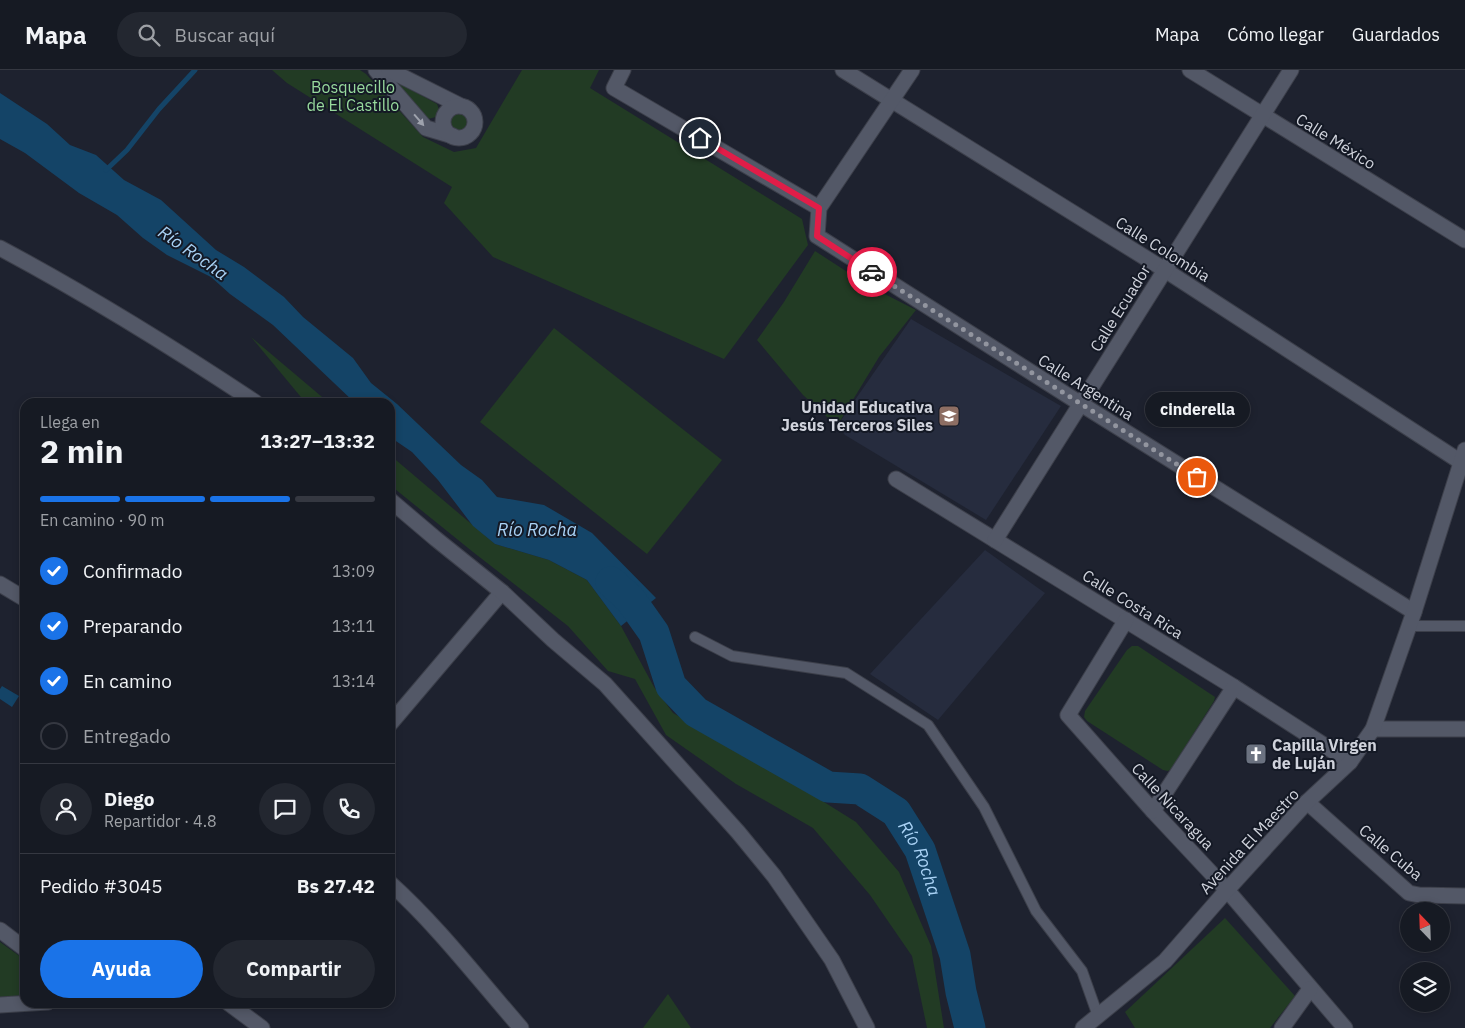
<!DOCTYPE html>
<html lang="es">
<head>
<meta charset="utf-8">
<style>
	body { margin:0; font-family:"IBM Plex Sans",sans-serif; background:#232730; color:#f1f3f6; height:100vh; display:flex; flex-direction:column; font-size:19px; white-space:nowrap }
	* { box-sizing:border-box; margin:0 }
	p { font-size:16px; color:#9ea1a6 }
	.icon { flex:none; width:28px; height:28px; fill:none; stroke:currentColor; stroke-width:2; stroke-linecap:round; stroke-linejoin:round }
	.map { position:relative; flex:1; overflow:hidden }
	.panel { position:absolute; left:20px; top:328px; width:375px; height:610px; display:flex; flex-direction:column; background:#161a23; border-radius:15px; box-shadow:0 2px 8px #0003,0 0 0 1px #353841 }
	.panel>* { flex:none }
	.needle { width:32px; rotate:337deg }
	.buttons { position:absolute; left:1400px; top:832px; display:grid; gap:10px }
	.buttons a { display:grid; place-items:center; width:50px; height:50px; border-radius:50%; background:#161a23; box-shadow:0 2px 8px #0003,0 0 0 1px #353841; font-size:25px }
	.pin { position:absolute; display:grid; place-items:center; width:42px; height:42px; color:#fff; margin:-21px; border:2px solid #fff; border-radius:50%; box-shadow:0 1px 5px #0007 }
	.courier { position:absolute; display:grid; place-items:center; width:50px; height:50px; margin:-25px; border:4px solid #e11d48; border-radius:50%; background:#fff; color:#222; box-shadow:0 1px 6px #0007 }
	.bubble { position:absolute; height:35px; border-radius:18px; background:#161a23; box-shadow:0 2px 8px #0003,0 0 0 1px #353841; font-size:16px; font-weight:800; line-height:35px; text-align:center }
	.overview em { font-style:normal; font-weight:800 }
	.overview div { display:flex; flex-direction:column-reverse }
	.overview { display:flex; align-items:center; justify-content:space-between; height:85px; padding:0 20px }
	h1 { font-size:32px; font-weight:800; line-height:38px }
	.bar { display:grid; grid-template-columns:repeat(4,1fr); gap:8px 5px; align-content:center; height:60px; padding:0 20px }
	.bar i { height:6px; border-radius:4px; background:#353841 }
	.bar .selected { background:#1a73e8 }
	.bar p { grid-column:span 4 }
	.line { display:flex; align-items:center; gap:12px; padding:0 20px; border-top:1px solid #353841 }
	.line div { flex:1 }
	.round { display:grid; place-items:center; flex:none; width:52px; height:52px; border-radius:26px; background:#232730 }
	ol { padding:0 20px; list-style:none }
	li { display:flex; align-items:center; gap:15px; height:55px }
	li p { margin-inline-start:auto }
	li .icon { padding:5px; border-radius:50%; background:#1a73e8; color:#fff; stroke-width:4 }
	li:last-child { color:#9ea1a6 }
	li i { width:28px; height:28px; border:2px solid #353841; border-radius:50% }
	.cta { display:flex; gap:10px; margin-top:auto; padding:10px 20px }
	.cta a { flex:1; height:58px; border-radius:30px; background:#1a73e8; color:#fff; font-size:20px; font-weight:800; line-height:58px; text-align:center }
	.cta a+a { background:#232730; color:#f1f3f6 }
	header { display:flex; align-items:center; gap:30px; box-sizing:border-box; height:70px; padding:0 25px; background:#161a23; border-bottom:1px solid #353841 }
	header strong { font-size:24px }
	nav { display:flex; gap:28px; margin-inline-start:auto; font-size:18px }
	.search { width:350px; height:45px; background:#232730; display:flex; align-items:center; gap:12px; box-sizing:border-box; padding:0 18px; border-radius:28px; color:#9ea1a6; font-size:19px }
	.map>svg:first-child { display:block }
	.built { fill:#262c3e }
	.green { fill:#223b24 }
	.water { fill:#144467 }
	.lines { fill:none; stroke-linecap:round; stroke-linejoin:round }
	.stream { stroke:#144467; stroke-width:5 }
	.river { stroke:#144467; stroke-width:31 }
	.lane-casing { stroke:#3c3f4a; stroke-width:12 }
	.street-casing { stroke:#3c3f4a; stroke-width:17 }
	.secondary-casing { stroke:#3c3f4a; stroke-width:17 }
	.lane { stroke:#535867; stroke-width:10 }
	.street { stroke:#535867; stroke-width:15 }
	.secondary { stroke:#535867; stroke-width:15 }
	.oneway { fill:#9ea2ad }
	.done { stroke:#92959f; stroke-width:5; stroke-dasharray:0 9 }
	.route { stroke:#e11d48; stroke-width:6 }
	.labels { text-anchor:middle; stroke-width:4; stroke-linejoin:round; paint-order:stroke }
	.park-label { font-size:16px; fill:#97d99c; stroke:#141925 }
	.street-label { font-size:16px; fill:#d0d3dc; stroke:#141925 }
	.poi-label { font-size:16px; font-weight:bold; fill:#d0d3dc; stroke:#141925; text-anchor:end }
	.water-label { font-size:18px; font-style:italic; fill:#a9d2f5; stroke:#141925 }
</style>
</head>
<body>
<header>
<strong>Mapa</strong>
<div class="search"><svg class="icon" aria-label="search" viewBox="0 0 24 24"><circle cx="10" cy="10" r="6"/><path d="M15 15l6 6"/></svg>Buscar aquí</div>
<nav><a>Mapa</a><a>Cómo llegar</a><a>Guardados</a></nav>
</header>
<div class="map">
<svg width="1465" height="958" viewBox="0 0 1465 958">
	<rect width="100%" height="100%" fill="#1e222f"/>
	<g class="built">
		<path d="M911 249 1061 336 986 450 845 365 837 356Z"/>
		<path d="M985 480 1045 523 938 650 870 604Z"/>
	</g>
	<g class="green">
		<path d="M272 0H360L366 4 423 67 454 82 476 78 522 0H599L590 18 802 149 808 175 724 289 493 187 444 133 452 117 287 13Z"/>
		<path d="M388 7 437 34 440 42 436 47 428 49 421 44Z"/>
		<circle cx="459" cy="52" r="10"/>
		<path d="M815 181 869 216 916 240 879 287 837 356 803 325 757 270 784 232Z"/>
		<path d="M554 258 722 390 647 484 480 352Z"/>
		<path d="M251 267 328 332H305Z"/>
		<path d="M390 385 495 474 549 490 587 510 621 556 654 617 673 643 776 702 856 752 899 802 931 876 944 958H927L912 886 870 825 813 758 736 714 666 665 635 609 608 601 568 556 473 482 390 415Z"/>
		<path d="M1132 576H1138L1215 627 1214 631 1171 699 1168 701 1163 700 1087 651 1084 647 1085 641 1127 580Z"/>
		<path d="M1225 848 1295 926 1270 958H1135L1125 942Z"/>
		<path d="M0 872 25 890V925L0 927Z"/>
		<path d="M668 924 691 958H643Z"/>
	</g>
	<g class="water">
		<path d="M0 23 47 54 70 75 96 85 124 110 161 130 216 180 244 197 284 227 303 247 353 288 371 313 397 334 461 395 482 410 497 427 544 435 592 463 656 528 621 556 587 510 549 490 495 474 473 456 438 410 412 382 390 367V332H354L273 255 230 224 211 207 167 185 143 168 117 145 79 123 25 83 0 69Z"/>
		<path d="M2 616 19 626 12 637 0 629V619Z"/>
	</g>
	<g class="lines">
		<path class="stream" d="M106 100 127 80 159 39 195 0"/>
		<path class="river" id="s1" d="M611 512 630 529 654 563 671 616 696 642 828 717 860 719 896 742 920 780 955 885 961 922 970 958"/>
		<g class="lane-casing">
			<g id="lane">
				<path d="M1408 556H1465"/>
				<path d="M695 567 732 586 846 603 928 655 984 737 1036 841 1082 901 1098 946"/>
			</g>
		</g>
		<g class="street-casing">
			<g id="street">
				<path d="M376 0 426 58 453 66"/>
				<path d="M389 0 461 36"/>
				<path d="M623 0 614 18 819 138"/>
				<path d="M843 0 1165 200 1461 392"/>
				<path d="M912 0 819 138 817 166 1081 334 1414 542"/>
				<path d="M1190 0 1465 170"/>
				<circle cx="459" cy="52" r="16"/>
				<path d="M896 409 1234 617 1350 692"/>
				<path d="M995 470 1291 0"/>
				<path d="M0 514 25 529"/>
				<path d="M1126 550 1068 645 1153 741 1227 820 1345 958"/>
				<path d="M390 654 502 522"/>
				<path d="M1373 659H1465"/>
				<path d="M1307 732 1409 823 1419 825 1465 826"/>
				<path d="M1153 741 1234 617"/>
				<path d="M390 813C437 855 479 910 521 958"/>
				<path d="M0 860 25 879"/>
				<path d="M227 932 262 958"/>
				<path d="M0 935 48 932"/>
				<path d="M1282 958 1310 919"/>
			</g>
		</g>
		<g class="secondary-casing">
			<g id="secondary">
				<path d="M0 178C88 225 172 277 255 332"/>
				<path d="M390 430 436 469 502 522 553 570 605 614 738 762 774 806 832 890 867 958"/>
				<path d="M1083 958 1165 891 1227 820 1307 732 1350 692 1373 659 1414 542 1465 380"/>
			</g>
		</g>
		<use href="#lane" class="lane"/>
		<use href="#street" class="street"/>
		<use href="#secondary" class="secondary"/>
	</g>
	<defs><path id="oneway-solid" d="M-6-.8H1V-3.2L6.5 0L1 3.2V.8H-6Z" transform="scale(1.25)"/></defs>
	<use class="oneway" href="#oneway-solid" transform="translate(419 50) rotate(49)"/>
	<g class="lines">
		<path class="done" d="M872 202 1197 407"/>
		<path class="route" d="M700 68 819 138 817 166 872 202"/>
	</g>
	<defs>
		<g id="school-square" transform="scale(1.125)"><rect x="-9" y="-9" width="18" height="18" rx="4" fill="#8d6e63" stroke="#141925"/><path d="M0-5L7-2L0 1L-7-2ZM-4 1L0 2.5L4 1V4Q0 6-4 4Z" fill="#fff"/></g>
		<g id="church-square" transform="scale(1.125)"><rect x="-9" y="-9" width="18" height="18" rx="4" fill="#6b7280" stroke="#141925"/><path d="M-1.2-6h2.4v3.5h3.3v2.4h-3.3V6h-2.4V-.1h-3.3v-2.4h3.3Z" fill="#fff"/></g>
	</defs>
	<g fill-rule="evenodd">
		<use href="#school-square" x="949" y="346"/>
		<use href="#church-square" x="1256" y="684"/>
	</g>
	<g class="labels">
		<g class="park-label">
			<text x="353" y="23">Bosquecillo<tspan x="353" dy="18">de El Castillo</tspan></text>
		</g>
		<g class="street-label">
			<text transform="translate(1336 71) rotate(32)" y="6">Calle México</text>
			<text transform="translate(1163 179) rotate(32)" y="6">Calle Colombia</text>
			<text transform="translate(1120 238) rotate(-58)" y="6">Calle Ecuador</text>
			<text transform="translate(1086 317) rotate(32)" y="6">Calle Argentina</text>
			<text transform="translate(1133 534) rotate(32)" y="6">Calle Costa Rica</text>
			<text transform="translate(1173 736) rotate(47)" y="6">Calle Nicaragua</text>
			<text transform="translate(1249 771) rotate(-47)" y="6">Avenida El Maestro</text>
			<text transform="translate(1391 782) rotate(40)" y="6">Calle Cuba</text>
		</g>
		<g class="poi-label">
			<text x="933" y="343">Unidad Educativa<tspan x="933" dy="18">Jesús Terceros Siles</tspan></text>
			<text x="1272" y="681" text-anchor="start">Capilla Virgen<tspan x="1272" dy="18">de Luján</tspan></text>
		</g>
		<g class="water-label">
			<text transform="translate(193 183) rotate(35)" y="6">Río Rocha</text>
			<text x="537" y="466">Río Rocha</text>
			<text dy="6" stroke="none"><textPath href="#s1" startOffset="438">Río Rocha</textPath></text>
		</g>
	</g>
</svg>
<div class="buttons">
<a><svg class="needle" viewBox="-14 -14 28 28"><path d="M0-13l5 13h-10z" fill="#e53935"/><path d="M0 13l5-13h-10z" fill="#9ea1a6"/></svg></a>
<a><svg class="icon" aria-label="layers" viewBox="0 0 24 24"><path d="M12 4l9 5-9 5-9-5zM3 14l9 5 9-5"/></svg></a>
</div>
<div class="pin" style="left:1197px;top:407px;background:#ea580c"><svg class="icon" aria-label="bag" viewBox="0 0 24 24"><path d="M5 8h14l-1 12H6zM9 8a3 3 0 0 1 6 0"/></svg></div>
<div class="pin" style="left:700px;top:68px;background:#1f2937"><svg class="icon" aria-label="home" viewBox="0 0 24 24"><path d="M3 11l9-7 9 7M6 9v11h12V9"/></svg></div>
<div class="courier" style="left:872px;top:202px"><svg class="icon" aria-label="car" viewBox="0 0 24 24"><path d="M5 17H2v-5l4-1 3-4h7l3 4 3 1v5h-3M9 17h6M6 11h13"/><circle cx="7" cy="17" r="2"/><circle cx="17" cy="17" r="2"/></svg></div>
<div class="bubble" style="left:1145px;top:322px;width:105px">cinderella</div>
<section class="panel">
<div class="overview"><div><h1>2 min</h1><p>Llega en</p></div><em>13:27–13:32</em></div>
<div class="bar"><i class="selected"></i><i class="selected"></i><i class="selected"></i><i></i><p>En camino · 90 m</p></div>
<ol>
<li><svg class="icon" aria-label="check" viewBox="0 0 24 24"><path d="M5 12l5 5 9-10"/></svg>Confirmado<p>13:09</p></li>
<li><svg class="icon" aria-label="check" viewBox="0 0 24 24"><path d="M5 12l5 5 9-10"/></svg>Preparando<p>13:11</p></li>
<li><svg class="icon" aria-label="check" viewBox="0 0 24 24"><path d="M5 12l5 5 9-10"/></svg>En camino<p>13:14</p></li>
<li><i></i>Entregado</li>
</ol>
<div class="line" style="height:90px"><a class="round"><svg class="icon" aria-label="person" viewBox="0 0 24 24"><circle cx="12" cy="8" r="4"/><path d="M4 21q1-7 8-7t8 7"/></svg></a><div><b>Diego</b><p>Repartidor · 4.8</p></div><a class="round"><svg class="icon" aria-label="chat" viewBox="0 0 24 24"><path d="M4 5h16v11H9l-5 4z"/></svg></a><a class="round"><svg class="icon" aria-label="phone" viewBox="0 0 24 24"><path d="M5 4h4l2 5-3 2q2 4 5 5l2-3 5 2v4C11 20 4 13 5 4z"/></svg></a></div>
<div class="line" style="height:65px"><div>Pedido #3045</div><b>Bs 27.42</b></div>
<div class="cta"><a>Ayuda</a><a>Compartir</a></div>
</section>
</div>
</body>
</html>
